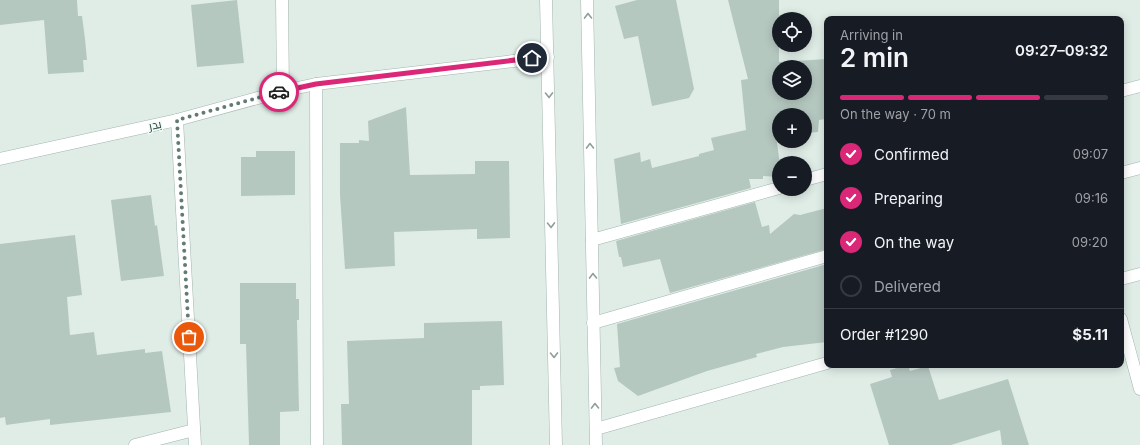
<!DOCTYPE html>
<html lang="en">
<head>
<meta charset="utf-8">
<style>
	body { margin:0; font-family:Inter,Cairo,sans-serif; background:#20242c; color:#f1f3f6; height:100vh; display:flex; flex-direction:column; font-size:15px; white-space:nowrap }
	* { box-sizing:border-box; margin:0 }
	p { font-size:13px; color:#9ea1a6 }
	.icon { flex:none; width:22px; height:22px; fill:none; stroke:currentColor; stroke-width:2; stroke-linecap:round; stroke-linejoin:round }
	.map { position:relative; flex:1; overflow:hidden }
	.side { position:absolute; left:824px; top:16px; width:300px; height:352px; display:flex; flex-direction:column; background:#171b24; border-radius:8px; box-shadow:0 2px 10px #0003 }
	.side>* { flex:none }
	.fabs { position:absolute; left:772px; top:12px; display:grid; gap:8px }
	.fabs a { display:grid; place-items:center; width:40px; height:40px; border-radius:50%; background:#171b24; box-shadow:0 2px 10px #0003; font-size:20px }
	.pin { position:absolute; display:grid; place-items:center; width:34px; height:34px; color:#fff; margin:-17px; border:2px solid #fff; border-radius:50%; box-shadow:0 1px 4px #0007 }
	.courier { position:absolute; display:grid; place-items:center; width:40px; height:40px; margin:-20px; border:3px solid #db2777; border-radius:50%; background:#fff; color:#222; box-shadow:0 1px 5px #0007 }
	.overview em { font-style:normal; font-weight:600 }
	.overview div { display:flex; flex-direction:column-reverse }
	.overview { display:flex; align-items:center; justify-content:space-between; height:68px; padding:0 16px }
	h1 { font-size:26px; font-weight:600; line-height:30px }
	.bar { display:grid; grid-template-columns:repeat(4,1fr); gap:6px 4px; align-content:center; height:48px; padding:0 16px }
	.bar i { height:5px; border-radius:3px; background:#363941 }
	.bar .current { background:#db2777 }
	.bar p { grid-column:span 4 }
	.line { display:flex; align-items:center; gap:10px; padding:0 16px; border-top:1px solid #363941 }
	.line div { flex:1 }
	ol { padding:0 16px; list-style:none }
	li { display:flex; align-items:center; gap:12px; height:44px }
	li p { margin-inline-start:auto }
	li .icon { padding:4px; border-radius:50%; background:#db2777; color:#fff; stroke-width:4 }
	li:last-child { color:#9ea1a6 }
	li i { width:22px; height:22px; border:2px solid #363941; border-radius:50% }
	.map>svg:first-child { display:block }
	.building { fill:#b5c8c0; fill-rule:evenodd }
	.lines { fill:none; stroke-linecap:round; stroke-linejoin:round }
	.service-casing { stroke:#a2b5ae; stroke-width:13 }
	.minor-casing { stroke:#a2b5ae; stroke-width:13 }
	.tertiary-casing { stroke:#a2b5ae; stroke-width:13 }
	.service { stroke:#fff; stroke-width:12 }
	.minor { stroke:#fff; stroke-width:12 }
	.tertiary { stroke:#fff; stroke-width:12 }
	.oneway { stroke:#8e9f9a }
	.done { stroke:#627c74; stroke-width:4; stroke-dasharray:0 7.2 }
	.route { stroke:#db2777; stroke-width:5 }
	.labels { text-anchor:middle; stroke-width:3; stroke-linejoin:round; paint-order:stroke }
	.street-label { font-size:12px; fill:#1e3f36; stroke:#f1f9f5 }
</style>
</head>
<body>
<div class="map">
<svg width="1140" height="445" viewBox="0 0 1140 445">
	<rect width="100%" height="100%" fill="#e0ede7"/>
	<g class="building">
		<path d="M0 0H77L78 16H82L85 39 87 60H83L84 72 48 74 44 20 0 25Z"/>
		<path d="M237 0 244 63 197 67 191 5Z"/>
		<path d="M637 0H676L694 89 689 98 652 106 638 36 624 39 615 6Z"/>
		<path d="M728 0H779V62L827 59V119L819 120 818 132 805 133V115H779V135H776L779 158V177L763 176V179H749L751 188 621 224 614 159 640 152 641 162 650 159 652 168 699 156V154L714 150 711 138 746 130 741 80 748 79ZM779 67H805V93H779Z"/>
		<path d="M406 107 410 175 475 174V161H509L510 238 477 239V229L394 232 395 266 345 269 340 195V143H359V140L369 141 368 121Z"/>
		<path d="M256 151H295V195L241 196V157H256Z"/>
		<path d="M151 195 155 226 157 225 164 276 121 281 111 200Z"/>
		<path d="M755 202 762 227 769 225 770 234 794 214 800 215 827 208V249L670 293 660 259 623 267 621 257H619L616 241Z"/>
		<path d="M75 235 82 295 67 297 70 335 94 332 97 355 145 349V353L162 351 171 412 50 425V419L6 425 5 417 0 418V244Z"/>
		<path d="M827 264V342L783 347 756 354 757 357 707 371 638 396 618 381 614 368 620 367 617 324Z"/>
		<path d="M240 283H296V299H299V320H297L299 411 280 412V445H249L246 344H240Z"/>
		<path d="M502 321 504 385 480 386V390H472V445H342L341 404H349L347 341 424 338V323Z"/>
		<path d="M908 365 910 371 928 366 939 400 1008 379 1029 445H1002L1000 430 951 445H889L870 384 892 377 890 370Z"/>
	</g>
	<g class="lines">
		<g class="service-casing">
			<g id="service">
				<path d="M1121 91 1140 86"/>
				<path d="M1121 173 1140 168"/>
				<path d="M805 180 827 174"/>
				<path d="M592 240 779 188"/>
				<path d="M593 323 827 256"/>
			</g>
		</g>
		<g class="minor-casing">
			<g id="minor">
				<path d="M282 0 283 91"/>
				<path d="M316 84 317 445"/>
				<path d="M177 120 195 445"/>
				<path d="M0 159 177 120 283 91 316 84 548 57"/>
				<path d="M1121 279 1140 274"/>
				<path d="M1121 319 1140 389"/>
				<path d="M596 429 827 363"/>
				<path d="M135 445 194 430"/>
			</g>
		</g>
		<g class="tertiary-casing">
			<g id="tertiary">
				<path d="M546 0 556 445"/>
				<path d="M587 0 596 445"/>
			</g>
		</g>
		<use href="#service" class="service"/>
		<use href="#minor" class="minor"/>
		<use href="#tertiary" class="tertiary"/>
	</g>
	<defs><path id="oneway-chevron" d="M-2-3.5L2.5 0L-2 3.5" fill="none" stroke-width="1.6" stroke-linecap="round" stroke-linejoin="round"/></defs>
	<g class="oneway">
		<use href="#oneway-chevron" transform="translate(588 16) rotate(-91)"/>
		<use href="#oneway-chevron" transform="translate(549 95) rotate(89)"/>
		<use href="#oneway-chevron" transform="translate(590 146) rotate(-91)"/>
		<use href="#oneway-chevron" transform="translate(551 225) rotate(89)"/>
		<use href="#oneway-chevron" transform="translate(593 276) rotate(-91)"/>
		<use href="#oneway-chevron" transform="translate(554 355) rotate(89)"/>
		<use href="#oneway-chevron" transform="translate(595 406) rotate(-91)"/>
	</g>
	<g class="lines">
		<path class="done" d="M189 337 177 120 279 92"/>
		<path class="route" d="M279 92 316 84 532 58"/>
	</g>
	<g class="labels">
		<g class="street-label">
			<text transform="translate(155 125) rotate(-12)" y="4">بدر</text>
		</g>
	</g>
</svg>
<div class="fabs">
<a><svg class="icon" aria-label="locate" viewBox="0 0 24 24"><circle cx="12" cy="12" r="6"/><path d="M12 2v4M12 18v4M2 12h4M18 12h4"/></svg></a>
<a><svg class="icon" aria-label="layers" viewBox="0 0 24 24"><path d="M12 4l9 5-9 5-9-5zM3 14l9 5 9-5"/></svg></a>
<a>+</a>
<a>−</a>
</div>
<div class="pin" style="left:189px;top:337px;background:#ea580c"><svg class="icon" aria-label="bag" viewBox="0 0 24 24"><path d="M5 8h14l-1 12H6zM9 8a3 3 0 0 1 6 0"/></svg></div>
<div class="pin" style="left:532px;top:58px;background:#1f2937"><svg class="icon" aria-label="home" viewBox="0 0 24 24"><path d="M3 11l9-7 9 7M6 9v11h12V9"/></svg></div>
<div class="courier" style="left:279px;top:92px"><svg class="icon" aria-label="car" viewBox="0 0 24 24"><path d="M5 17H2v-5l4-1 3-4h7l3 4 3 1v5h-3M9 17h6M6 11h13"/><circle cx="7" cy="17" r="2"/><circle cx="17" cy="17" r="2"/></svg></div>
<section class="side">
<div class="overview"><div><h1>2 min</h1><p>Arriving in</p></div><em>09:27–09:32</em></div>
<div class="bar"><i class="current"></i><i class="current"></i><i class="current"></i><i></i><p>On the way · 70 m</p></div>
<ol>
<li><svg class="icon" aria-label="check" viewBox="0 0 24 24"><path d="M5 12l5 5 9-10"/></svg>Confirmed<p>09:07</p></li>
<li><svg class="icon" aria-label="check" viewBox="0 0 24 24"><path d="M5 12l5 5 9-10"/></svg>Preparing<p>09:16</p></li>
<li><svg class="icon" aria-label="check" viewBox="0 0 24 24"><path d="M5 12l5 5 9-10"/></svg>On the way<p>09:20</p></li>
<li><i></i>Delivered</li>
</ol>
<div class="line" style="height:52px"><div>Order #1290</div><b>$5.11</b></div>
</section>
</div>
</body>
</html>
